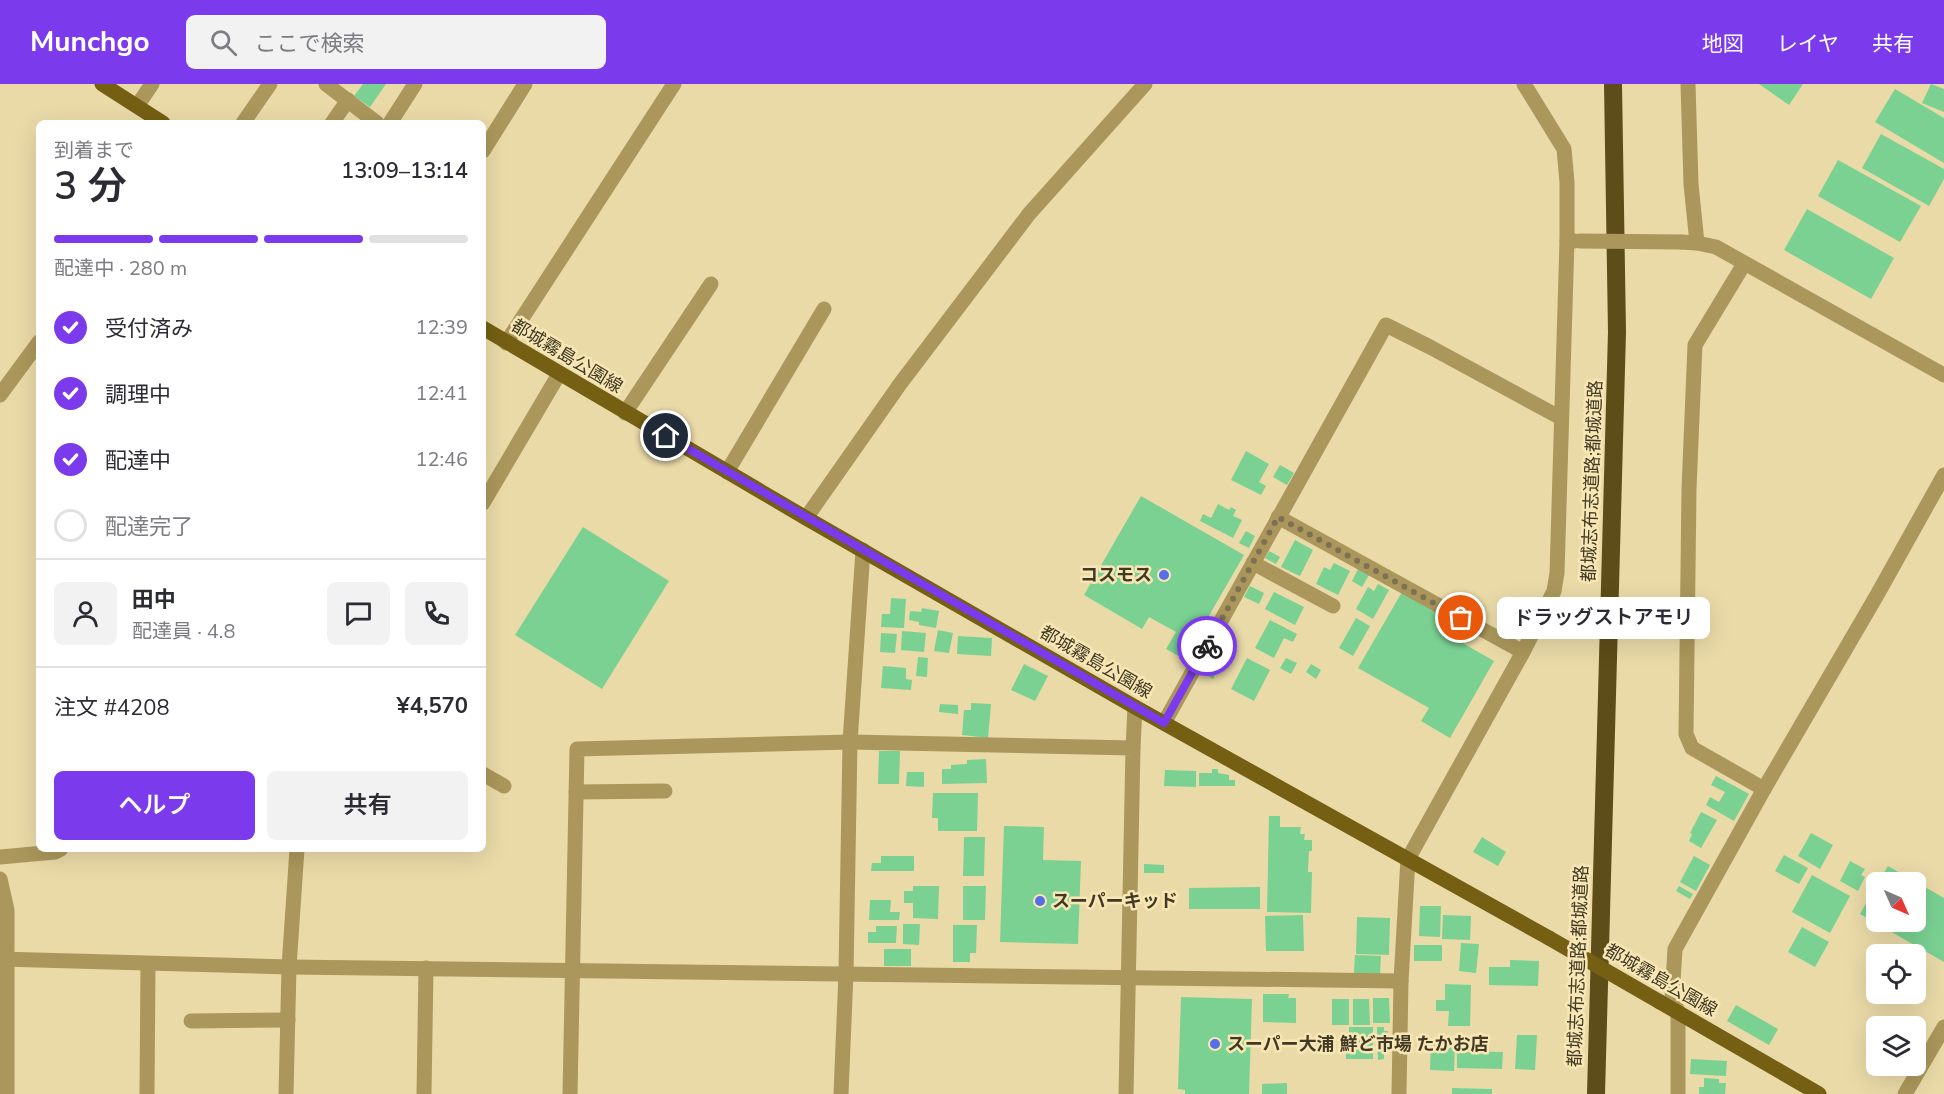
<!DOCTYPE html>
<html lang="ja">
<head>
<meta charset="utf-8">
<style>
	body { margin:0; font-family:"Nunito Sans","Noto Sans JP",sans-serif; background:#f2f2f3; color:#2b2b33; height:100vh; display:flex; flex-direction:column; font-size:22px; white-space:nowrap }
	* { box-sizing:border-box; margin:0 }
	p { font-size:20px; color:#7c7c81 }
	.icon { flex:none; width:33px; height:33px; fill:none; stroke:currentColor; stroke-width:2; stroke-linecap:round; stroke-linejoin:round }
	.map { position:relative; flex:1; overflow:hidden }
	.side { position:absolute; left:36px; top:36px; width:450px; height:732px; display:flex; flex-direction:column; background:#fff; border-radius:9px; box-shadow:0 6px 24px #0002 }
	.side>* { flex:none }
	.needle { width:39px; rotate:135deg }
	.tools { position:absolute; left:1866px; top:788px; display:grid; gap:12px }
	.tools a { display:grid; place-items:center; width:60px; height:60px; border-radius:9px; background:#fff; box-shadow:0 6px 24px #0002; font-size:30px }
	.pin { position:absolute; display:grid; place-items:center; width:51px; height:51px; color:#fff; margin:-26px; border:3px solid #fff; border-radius:50%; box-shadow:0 2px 6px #0007 }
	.courier { position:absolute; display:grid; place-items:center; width:60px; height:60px; margin:-30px; border:4px solid #7c3aed; border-radius:50%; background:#fff; color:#222; box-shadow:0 2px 8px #0007 }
	.bubble { position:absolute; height:42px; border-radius:9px; background:#fff; box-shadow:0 6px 24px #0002; font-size:20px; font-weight:600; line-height:42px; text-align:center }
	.head em { font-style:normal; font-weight:600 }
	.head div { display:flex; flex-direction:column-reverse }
	.head { display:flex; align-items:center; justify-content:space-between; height:102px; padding:0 18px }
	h1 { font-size:39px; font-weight:600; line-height:45px }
	.bar { display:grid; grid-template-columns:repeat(4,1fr); gap:9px 6px; align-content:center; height:72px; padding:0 18px }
	.bar i { height:8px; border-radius:4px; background:#e1e1e2 }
	.bar .active { background:#7c3aed }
	.bar p { grid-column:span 4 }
	.line { display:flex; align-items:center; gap:15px; padding:0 18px; border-top:2px solid #e1e1e2 }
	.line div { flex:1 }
	.round { display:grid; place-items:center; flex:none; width:63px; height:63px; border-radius:9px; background:#f2f2f3 }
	ol { padding:0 18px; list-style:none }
	li { display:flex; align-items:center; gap:18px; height:66px }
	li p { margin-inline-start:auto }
	li .icon { padding:6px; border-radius:50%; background:#7c3aed; color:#fff; stroke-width:4 }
	li:last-child { color:#7c7c81 }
	li i { width:33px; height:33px; border:3px solid #e1e1e2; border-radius:50% }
	.primary-button { display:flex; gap:12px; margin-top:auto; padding:12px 18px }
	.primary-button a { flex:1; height:69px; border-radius:9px; background:#7c3aed; color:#fff; font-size:24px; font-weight:600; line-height:69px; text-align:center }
	.primary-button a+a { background:#f2f2f3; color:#2b2b33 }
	header { display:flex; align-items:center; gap:36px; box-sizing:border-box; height:84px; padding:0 30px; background:#7c3aed; color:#fff }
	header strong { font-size:28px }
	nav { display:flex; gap:33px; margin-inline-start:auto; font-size:21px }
	.search { width:420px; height:54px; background:#f2f2f3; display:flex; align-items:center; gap:15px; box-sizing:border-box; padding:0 21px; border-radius:9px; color:#7c7c81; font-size:22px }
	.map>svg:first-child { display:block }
	.building { fill:#7ad192 }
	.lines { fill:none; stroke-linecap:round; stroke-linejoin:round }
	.minor { stroke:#ab975b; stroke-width:15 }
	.major { stroke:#755f13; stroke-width:15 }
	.highway { stroke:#5d4d18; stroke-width:18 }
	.minor-bridge { stroke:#ab975b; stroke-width:15 }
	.major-bridge { stroke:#755f13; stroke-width:15 }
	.done { stroke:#7c7153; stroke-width:6; stroke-dasharray:0 10.8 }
	.route { stroke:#7c3aed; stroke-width:8 }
	.poi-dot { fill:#576ee4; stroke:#f8e7b4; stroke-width:2 }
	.labels { text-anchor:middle; stroke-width:5; stroke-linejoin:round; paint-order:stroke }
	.street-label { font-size:18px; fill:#403925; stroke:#f8e7b4 }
	.poi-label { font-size:18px; font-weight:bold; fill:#403925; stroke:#f8e7b4; text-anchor:start }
</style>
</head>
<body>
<header>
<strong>Munchgo</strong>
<div class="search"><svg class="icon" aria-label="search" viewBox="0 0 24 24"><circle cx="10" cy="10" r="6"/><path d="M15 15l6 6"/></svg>ここで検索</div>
<nav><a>地図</a><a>レイヤ</a><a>共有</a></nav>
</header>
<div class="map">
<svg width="1944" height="1010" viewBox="0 0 1944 1010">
	<rect width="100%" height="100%" fill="#eadaa8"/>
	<g class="building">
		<path d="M363 0H386L370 23 354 12Z"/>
		<path d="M1759 0H1803L1789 21Z"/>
		<path d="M1931 0 1944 5V28L1922 19Z"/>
		<path d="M1895 5 1944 34V79L1875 38Z"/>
		<path d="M1881 50 1944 85V95L1929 122 1862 84Z"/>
		<path d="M1838 76 1921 122 1900 158 1818 112Z"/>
		<path d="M1807 125 1894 174 1871 215 1784 166Z"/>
		<path d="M1246 367 1269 380 1259 398 1266 402 1261 411 1231 396Z"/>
		<path d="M1280 381 1294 389 1287 401 1273 393Z"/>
		<path d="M1141 412 1244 471 1184 575 1166 565 1176 548 1149 533 1142 545 1084 511Z"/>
		<path d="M1218 420 1229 426 1231 423 1236 426 1233 432 1242 436 1233 454 1200 437 1203 430 1211 434Z"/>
		<path d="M583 443 669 497 602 605 515 551Z"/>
		<path d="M1246 447 1255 452 1249 464 1239 459Z"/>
		<path d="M1295 456 1313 466 1300 492 1281 483Z"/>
		<path d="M1269 467 1280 473 1276 480 1265 474Z"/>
		<path d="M1334 479 1350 487 1338 511 1316 500 1324 483 1330 486Z"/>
		<path d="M1358 485 1369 491 1362 503 1352 497Z"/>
		<path d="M1378 500 1389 506 1373 535 1356 525 1368 503 1374 507Z"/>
		<path d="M1250 502 1264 509 1259 520 1244 513Z"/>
		<path d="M1274 508 1304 523 1295 541 1265 525Z"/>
		<path d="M1402 508 1459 540 1452 553 1494 577 1450 654 1421 637 1429 624 1358 584Z"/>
		<path d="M891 514 906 515 904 544 881 543 882 530H890Z"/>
		<path d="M922 524 939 527 936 544 919 541V538L909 536 910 527 921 528Z"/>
		<path d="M1356 534 1370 542 1353 572 1339 564Z"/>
		<path d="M1270 536 1297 550 1293 558 1284 554 1274 574 1255 564Z"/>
		<path d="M938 546 953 549 949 569 934 567Z"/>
		<path d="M902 547 926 549 924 568 901 566Z"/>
		<path d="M881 549 897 550 895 569 880 568Z"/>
		<path d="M958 552 992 554 991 572 957 570Z"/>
		<path d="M918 573 928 574 927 593 916 592Z"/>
		<path d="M1247 574 1270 586 1254 617 1231 605Z"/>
		<path d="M1286 574 1297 579 1291 590 1280 584Z"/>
		<path d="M1206 579 1218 585 1213 595 1201 588Z"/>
		<path d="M1024 580 1048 592 1035 617 1011 606Z"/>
		<path d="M1311 580 1321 586 1316 595 1306 588Z"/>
		<path d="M883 582 906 584V595L912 596 911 606 881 604Z"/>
		<path d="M971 619 991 620 988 654 962 651 964 626H971Z"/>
		<path d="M940 620 958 621V630L939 628Z"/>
		<path d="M879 667H900L899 700H878Z"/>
		<path d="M986 675 987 699 942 700V685H951V681L967 680V676Z"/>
		<path d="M1212 685H1218V689L1229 691V696H1235V702H1199V689H1212Z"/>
		<path d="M1165 686 1196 687V703L1164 702Z"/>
		<path d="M907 688H924V703L906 702Z"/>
		<path d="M1716 692 1749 710 1734 737 1706 721 1710 713 1719 718 1725 708 1711 701Z"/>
		<path d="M933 709H978L977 747H938V734H932Z"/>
		<path d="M1701 728 1717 736 1701 764 1689 757 1692 750 1690 749Z"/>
		<path d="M1269 732H1280V743H1301L1300 750H1305L1304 756H1312V767H1309L1308 788H1312L1311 829 1267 828Z"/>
		<path d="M1004 742 1044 743 1043 776 1081 777 1078 860 1000 858Z"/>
		<path d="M1811 749 1833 761 1820 785 1798 772Z"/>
		<path d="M964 753H985L984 792H963Z"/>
		<path d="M1482 753 1506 768 1498 782 1473 768Z"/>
		<path d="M1784 771 1808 784 1799 800 1775 787Z"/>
		<path d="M881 772H914V787H871L872 779H881Z"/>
		<path d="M1694 772 1710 781 1696 807 1680 798Z"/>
		<path d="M1850 777 1865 785 1861 791 1865 793 1858 807 1840 797Z"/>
		<path d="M1144 780 1164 781V789H1144Z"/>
		<path d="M1888 782 1944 814V878L1860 830 1876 801V837H1916V798H1878Z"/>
		<path d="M1812 791 1850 812 1830 849 1792 828Z"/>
		<path d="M913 802H939L938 835 913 834V819H904V807H913Z"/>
		<path d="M963 802H986L985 836H963Z"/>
		<path d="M1679 802 1693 810 1690 815 1676 807Z"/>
		<path d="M1260 803V825H1189V804Z"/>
		<path d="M870 816H891L890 828H900L899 836H869Z"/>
		<path d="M1420 822H1441L1440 853 1419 852Z"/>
		<path d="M1303 831 1304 867H1266L1265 832Z"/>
		<path d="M1443 831 1471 832 1470 856 1442 855Z"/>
		<path d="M1357 833 1390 834 1389 871 1356 870Z"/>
		<path d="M903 840H920L919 861 903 860Z"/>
		<path d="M953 841H977L976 869H970V878H953Z"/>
		<path d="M876 842H897L896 859H868V848H876Z"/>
		<path d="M1802 843 1829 858 1815 883 1788 868Z"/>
		<path d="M1461 859 1479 860 1476 889 1459 887Z"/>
		<rect x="1414" y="861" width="28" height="16"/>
		<rect x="884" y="865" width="27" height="17"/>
		<path d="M1355 871 1381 872 1380 890 1354 889Z"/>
		<path d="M1510 876 1539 877 1538 902 1489 901V883H1510Z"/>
		<path d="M1445 900 1471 901 1470 942H1448L1449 927H1436V916H1445Z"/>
		<path d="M1263 910H1289L1288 914H1296V939L1263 938Z"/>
		<path d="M1181 913 1252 915 1249 1010H1185V1006L1178 1005Z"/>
		<path d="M1373 914H1389L1390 939H1373Z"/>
		<rect x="1332" y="915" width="17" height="26"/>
		<path d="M1353 915H1369L1370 941H1353Z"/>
		<path d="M1736 921 1778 945 1769 961 1727 937Z"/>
		<path d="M1349 943H1373V975H1346V953H1349Z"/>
		<path d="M1377 943H1384V947H1388V961H1384V975L1378 976Z"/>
		<path d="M1517 951H1537L1535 986 1515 985Z"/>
		<path d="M1431 957H1455L1454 987 1430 986Z"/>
		<path d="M1457 967 1503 968 1502 985 1457 984Z"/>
		<path d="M1691 975 1727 977 1726 992 1690 990Z"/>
		<path d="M1704 994 1719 995V999H1726L1725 1010H1699V1003H1704Z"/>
		<path d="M1287 999V1010H1262V1000Z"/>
		<path d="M1452 1004 1492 1005V1010H1452Z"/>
	</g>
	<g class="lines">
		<g class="minor">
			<path d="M326 0 377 39"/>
			<path d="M1524 0 1564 65 1567 98V157H1575"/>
			<path d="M1688 0 1691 100 1697 159"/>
			<path d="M137 22 152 0"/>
			<path d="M243 39 270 0"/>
			<path d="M332 39 348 16"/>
			<path d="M390 39 415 0"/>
			<path d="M483 67 525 0"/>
			<path d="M1681 158 1697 159 1716 163 1944 291"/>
			<path d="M1744 180 1695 261 1689 405 1686 650 1692 664 1764 705"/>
			<path d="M506 259 674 0"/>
			<path d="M0 311 39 258"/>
			<path d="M625 329 711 200"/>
			<path d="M727 388 824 225"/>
			<path d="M483 419 559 290"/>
			<path d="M1278 433 1523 568"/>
			<path d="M806 434 900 300 1029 130 1145 0"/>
			<path d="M1253 479 1333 522"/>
			<path d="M1164 639 1386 241 1430 263 1561 334"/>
			<path d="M1133 664 1135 623"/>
			<path d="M483 690 504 702"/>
			<path d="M576 708 665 707"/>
			<path d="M0 773 55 768 61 765"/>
			<path d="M0 795 7 826V1010"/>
			<path d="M0 875 289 883 1401 897"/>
			<path d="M191 937 288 936"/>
			<path d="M147 1010 148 880"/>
			<path d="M286 1010 289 883 297 765"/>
			<path d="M424 1010 426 884"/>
			<path d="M570 1010 577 665 850 658 1133 664 1126 1010"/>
			<path d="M841 1010 846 889 850 658 863 466"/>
			<path d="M1399 1010 1401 897 1408 775 1523 568 1554 507 1557 489 1567 157"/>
			<path d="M1678 1010V928L1672 914 1675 865 1764 705 1877 511 1944 391"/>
			<path d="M1905 1010 1944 943"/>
		</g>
		<g class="major">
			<path d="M102 0 163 39"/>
			<path d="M483 244 806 434 1135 623 1549 854"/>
			<path d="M1660 918 1819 1010"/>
		</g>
		<path class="highway" d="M1596 1010 1617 248 1613 0"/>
		<path class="minor-bridge" d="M1580 157 1681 158"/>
		<path class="major-bridge" d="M1549 854 1660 918"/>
	</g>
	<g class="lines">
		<path class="done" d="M1207 562 1278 433 1461 534"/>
		<path class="route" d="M666 352 1164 639 1207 562"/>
	</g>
	<g class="poi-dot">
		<circle cx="1164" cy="491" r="6"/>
		<circle cx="1040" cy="817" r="6"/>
		<circle cx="1215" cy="960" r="6"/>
	</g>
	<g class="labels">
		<g class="street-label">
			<text transform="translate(567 272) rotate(31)" y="6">都城霧島公園線</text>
			<text transform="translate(1592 397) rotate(-88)" y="6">都城志布志道路;都城道路</text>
			<text transform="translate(1096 578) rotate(30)" y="6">都城霧島公園線</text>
			<text transform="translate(1578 882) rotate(-88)" y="6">都城志布志道路;都城道路</text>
			<text transform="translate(1661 896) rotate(30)" y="6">都城霧島公園線</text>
		</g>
		<g class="poi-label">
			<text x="1152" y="497" text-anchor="end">コスモス</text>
			<text x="1052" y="823">スーパーキッド</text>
			<text x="1227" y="966">スーパー大浦 鮮ど市場 たかお店</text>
		</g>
	</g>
</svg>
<div class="tools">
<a><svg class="needle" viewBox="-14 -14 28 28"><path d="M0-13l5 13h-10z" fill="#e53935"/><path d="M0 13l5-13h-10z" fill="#7c7c81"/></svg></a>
<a><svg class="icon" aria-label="locate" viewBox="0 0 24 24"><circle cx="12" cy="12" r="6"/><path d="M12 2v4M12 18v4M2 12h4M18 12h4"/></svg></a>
<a><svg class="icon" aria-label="layers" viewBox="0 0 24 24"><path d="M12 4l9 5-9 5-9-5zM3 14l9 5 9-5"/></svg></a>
</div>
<div class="pin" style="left:1461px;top:534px;background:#ea580c"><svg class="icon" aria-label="bag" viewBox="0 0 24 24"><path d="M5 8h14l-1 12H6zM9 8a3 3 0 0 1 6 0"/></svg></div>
<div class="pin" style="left:666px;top:352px;background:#1f2937"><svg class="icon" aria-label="home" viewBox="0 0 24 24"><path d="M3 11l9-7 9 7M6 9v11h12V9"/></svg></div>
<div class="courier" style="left:1207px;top:562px"><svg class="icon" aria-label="bike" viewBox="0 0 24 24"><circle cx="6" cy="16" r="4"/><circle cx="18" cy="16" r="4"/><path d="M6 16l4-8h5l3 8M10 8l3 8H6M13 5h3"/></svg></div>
<div class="bubble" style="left:1497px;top:513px;width:213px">ドラッグストアモリ</div>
<section class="side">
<div class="head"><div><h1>3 分</h1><p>到着まで</p></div><em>13:09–13:14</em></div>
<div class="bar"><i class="active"></i><i class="active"></i><i class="active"></i><i></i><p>配達中 · 280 m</p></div>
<ol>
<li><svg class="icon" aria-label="check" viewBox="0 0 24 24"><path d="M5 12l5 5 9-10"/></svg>受付済み<p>12:39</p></li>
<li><svg class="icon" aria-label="check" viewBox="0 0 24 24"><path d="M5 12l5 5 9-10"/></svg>調理中<p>12:41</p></li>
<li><svg class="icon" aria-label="check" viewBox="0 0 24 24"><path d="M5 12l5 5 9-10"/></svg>配達中<p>12:46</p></li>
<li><i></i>配達完了</li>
</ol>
<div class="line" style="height:108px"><a class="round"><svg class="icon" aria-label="person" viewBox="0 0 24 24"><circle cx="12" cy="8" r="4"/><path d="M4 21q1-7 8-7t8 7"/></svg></a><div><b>田中</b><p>配達員 · 4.8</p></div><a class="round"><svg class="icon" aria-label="chat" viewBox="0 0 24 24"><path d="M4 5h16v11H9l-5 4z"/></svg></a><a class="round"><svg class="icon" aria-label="phone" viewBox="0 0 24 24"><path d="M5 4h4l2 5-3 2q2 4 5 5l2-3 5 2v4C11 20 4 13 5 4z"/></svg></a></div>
<div class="line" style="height:78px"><div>注文 #4208</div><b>¥4,570</b></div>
<div class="primary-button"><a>ヘルプ</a><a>共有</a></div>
</section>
</div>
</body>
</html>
